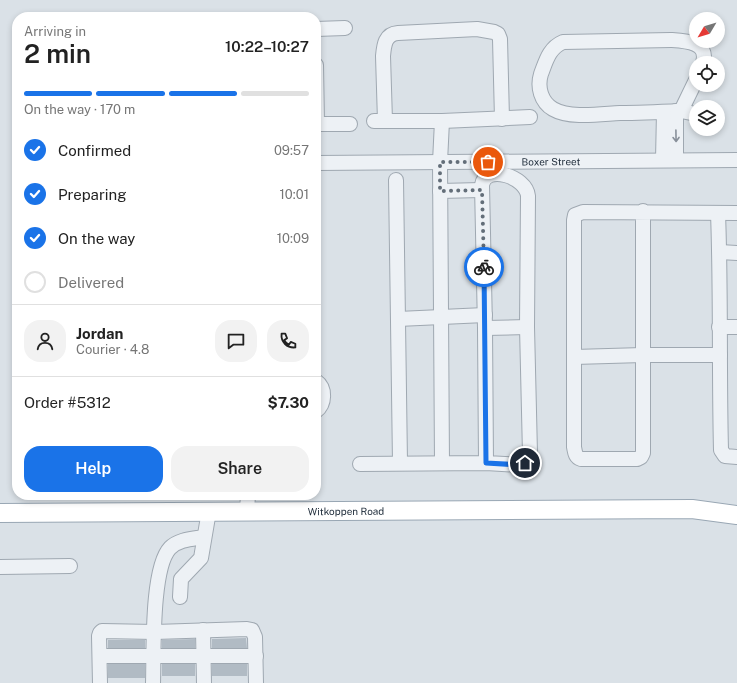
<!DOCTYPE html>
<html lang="en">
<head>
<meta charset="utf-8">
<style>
	body { margin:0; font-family:"Public Sans",sans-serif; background:#f2f2f2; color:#222; height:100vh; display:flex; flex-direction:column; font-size:15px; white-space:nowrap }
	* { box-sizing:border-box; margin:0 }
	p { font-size:13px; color:#767676 }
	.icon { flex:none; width:22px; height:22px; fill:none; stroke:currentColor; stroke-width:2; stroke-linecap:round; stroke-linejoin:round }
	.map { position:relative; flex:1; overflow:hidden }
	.sheet { position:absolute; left:12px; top:12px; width:309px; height:488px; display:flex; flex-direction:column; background:#fff; border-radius:16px; box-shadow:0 2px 6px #0003 }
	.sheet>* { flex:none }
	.needle { width:26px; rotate:232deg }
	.fabs { position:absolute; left:689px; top:12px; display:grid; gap:8px }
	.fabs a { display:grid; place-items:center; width:36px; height:36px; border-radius:50%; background:#fff; box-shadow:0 2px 6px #0003; font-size:20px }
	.pin { position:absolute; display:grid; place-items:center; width:34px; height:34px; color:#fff; margin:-17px; border:2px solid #fff; border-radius:50%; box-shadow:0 1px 4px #0007 }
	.courier { position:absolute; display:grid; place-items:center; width:40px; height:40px; margin:-20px; border:3px solid #1a73e8; border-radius:50%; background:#fff; color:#222; box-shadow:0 1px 5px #0007 }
	.summary em { font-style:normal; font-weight:600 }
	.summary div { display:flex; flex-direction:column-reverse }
	.summary { display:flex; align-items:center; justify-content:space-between; height:68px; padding:0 12px }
	h1 { font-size:26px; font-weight:600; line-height:30px }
	.bar { display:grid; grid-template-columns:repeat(4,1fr); gap:6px 4px; align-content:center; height:48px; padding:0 12px }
	.bar i { height:5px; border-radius:3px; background:#e0e0e0 }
	.bar .selected { background:#1a73e8 }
	.bar p { grid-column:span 4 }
	.line { display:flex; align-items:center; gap:10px; padding:0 12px; border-top:1px solid #e0e0e0 }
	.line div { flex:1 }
	.round { display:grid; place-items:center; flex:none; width:42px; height:42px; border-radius:16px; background:#f2f2f2 }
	ol { padding:0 12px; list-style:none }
	li { display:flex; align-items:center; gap:12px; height:44px }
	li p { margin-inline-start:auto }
	li .icon { padding:4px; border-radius:50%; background:#1a73e8; color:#fff; stroke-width:4 }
	li:last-child { color:#767676 }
	li i { width:22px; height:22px; border:2px solid #e0e0e0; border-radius:50% }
	.cta { display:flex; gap:8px; margin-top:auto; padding:8px 12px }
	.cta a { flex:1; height:46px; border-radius:16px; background:#1a73e8; color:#fff; font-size:16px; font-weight:600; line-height:46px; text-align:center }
	.cta a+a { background:#f2f2f2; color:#222 }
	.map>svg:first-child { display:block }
	.building { fill:#b1bbc4 }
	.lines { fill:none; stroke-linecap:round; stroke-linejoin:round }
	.minor-casing { stroke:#9fa8b1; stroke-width:16 }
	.major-casing { stroke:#99a7b4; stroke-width:20 }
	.minor { stroke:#edf1f5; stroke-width:14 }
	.major { stroke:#fff; stroke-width:18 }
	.oneway { stroke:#88909a }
	.done { stroke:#636e79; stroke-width:4; stroke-dasharray:0 7.2 }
	.route { stroke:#1a73e8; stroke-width:5 }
	.labels { text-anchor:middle; stroke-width:3; stroke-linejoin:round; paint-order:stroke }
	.street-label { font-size:10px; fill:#23303e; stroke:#eaf0f5 }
</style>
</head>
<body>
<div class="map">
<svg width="737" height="683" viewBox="0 0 737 683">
	<rect width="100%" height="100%" fill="#dae1e7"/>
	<g class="building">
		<path d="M246 638 247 648H212V639Z"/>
		<path d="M195 639V648H162V640Z"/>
		<rect x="108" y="640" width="37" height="8"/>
		<rect x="108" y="664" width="37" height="14"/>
		<rect x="162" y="664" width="33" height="12"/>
		<rect x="212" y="664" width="35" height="12"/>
	</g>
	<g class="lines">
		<g class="minor-casing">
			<g id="minor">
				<path d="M316 29 345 28"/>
				<path d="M316 65 317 124H350"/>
				<path d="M676 111V160"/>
				<path d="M681 111 696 80"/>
				<path d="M696 114 681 111C661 112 641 113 620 113 601 114 570 119 553 109 541 102 537 87 541 74 546 61 549 48 563 42L671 40C686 41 709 42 703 63"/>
				<path d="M374 121H442L530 117"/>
				<path d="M385 121 383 56C384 45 385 34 398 33L477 29 494 32 498 34 500 39 502 119"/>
				<path d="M663 160 664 112"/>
				<path id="s1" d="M316 163 737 160"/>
				<path d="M396 180 400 463"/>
				<path d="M440 191 481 190"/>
				<path d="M643 211V453L641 457 637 459H581C575 457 575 452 574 447V220L575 215 583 212 737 213"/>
				<path d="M718 213C721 292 719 371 721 450L725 456 737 457"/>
				<path d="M720 252 737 253"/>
				<path d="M398 319 485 315"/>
				<path d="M719 327H737"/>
				<path d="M485 328 527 327"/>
				<path d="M574 357 643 355H720"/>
				<path d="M316 381C326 388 325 404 316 411"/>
				<path d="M442 463 440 162 442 121"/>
				<path d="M360 464 486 463 521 465 528 460 530 454 527 327 528 196C526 176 485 164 482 185L485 328 486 463"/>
				<path d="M247 511 248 495"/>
				<path d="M0 567 70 566"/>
				<path d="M180 597 181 579 201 558 209 511"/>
				<path d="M203 630 204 683"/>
				<path d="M100 656H256"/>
				<path d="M100 683 99 636 100 633 102 631 155 632 247 629 252 630 255 637 256 683"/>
				<path d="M153 683C154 654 151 568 170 548 179 539 193 539 204 537"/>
			</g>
		</g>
		<g class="major-casing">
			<g id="major">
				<path id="s2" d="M0 513 692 509 737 515"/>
			</g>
		</g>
		<use href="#minor" class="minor"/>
		<use href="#major" class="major"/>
	</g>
	<defs><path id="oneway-shaft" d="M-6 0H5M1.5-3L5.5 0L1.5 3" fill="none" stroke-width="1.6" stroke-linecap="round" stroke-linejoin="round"/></defs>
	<use class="oneway" href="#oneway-shaft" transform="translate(676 136) rotate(89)"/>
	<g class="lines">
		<path class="done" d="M484 267 482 190 440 191V162H488"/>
		<path class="route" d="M484 267 486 463 521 465 525 463"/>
	</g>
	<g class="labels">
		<g class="street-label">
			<text dy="4" stroke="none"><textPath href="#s1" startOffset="235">Boxer Street</textPath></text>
			<text dy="4" stroke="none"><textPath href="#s2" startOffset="346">Witkoppen Road</textPath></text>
		</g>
	</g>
</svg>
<div class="fabs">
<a><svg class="needle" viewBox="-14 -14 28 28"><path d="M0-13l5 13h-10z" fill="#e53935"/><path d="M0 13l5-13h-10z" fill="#767676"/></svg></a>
<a><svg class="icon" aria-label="locate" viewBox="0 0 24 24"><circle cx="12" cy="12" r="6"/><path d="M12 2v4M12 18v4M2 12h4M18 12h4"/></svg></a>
<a><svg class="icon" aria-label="layers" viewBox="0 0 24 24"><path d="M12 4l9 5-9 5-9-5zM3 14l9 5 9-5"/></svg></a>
</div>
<div class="pin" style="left:488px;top:162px;background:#ea580c"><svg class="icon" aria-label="bag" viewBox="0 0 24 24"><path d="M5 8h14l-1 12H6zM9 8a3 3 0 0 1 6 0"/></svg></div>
<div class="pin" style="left:525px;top:463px;background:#1f2937"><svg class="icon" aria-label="home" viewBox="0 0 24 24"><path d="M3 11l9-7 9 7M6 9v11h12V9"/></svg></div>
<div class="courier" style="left:484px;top:267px"><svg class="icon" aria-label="bike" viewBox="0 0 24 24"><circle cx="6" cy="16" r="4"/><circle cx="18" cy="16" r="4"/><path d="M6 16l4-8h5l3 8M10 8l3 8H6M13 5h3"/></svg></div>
<section class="sheet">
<div class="summary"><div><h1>2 min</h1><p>Arriving in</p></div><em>10:22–10:27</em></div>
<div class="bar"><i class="selected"></i><i class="selected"></i><i class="selected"></i><i></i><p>On the way · 170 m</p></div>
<ol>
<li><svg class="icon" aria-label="check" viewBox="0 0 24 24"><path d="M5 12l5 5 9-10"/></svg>Confirmed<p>09:57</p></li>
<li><svg class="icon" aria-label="check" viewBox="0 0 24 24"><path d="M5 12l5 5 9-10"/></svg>Preparing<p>10:01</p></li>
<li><svg class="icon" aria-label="check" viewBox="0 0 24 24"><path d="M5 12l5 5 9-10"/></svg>On the way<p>10:09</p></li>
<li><i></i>Delivered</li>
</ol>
<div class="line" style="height:72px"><a class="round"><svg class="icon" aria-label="person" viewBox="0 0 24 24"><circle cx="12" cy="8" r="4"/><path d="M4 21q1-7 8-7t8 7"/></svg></a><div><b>Jordan</b><p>Courier · 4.8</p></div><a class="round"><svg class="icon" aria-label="chat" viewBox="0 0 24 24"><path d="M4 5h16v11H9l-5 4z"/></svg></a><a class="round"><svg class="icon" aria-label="phone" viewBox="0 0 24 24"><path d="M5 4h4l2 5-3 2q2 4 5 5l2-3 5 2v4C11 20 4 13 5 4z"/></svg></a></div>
<div class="line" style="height:52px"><div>Order #5312</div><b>$7.30</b></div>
<div class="cta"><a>Help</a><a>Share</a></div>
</section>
</div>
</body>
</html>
